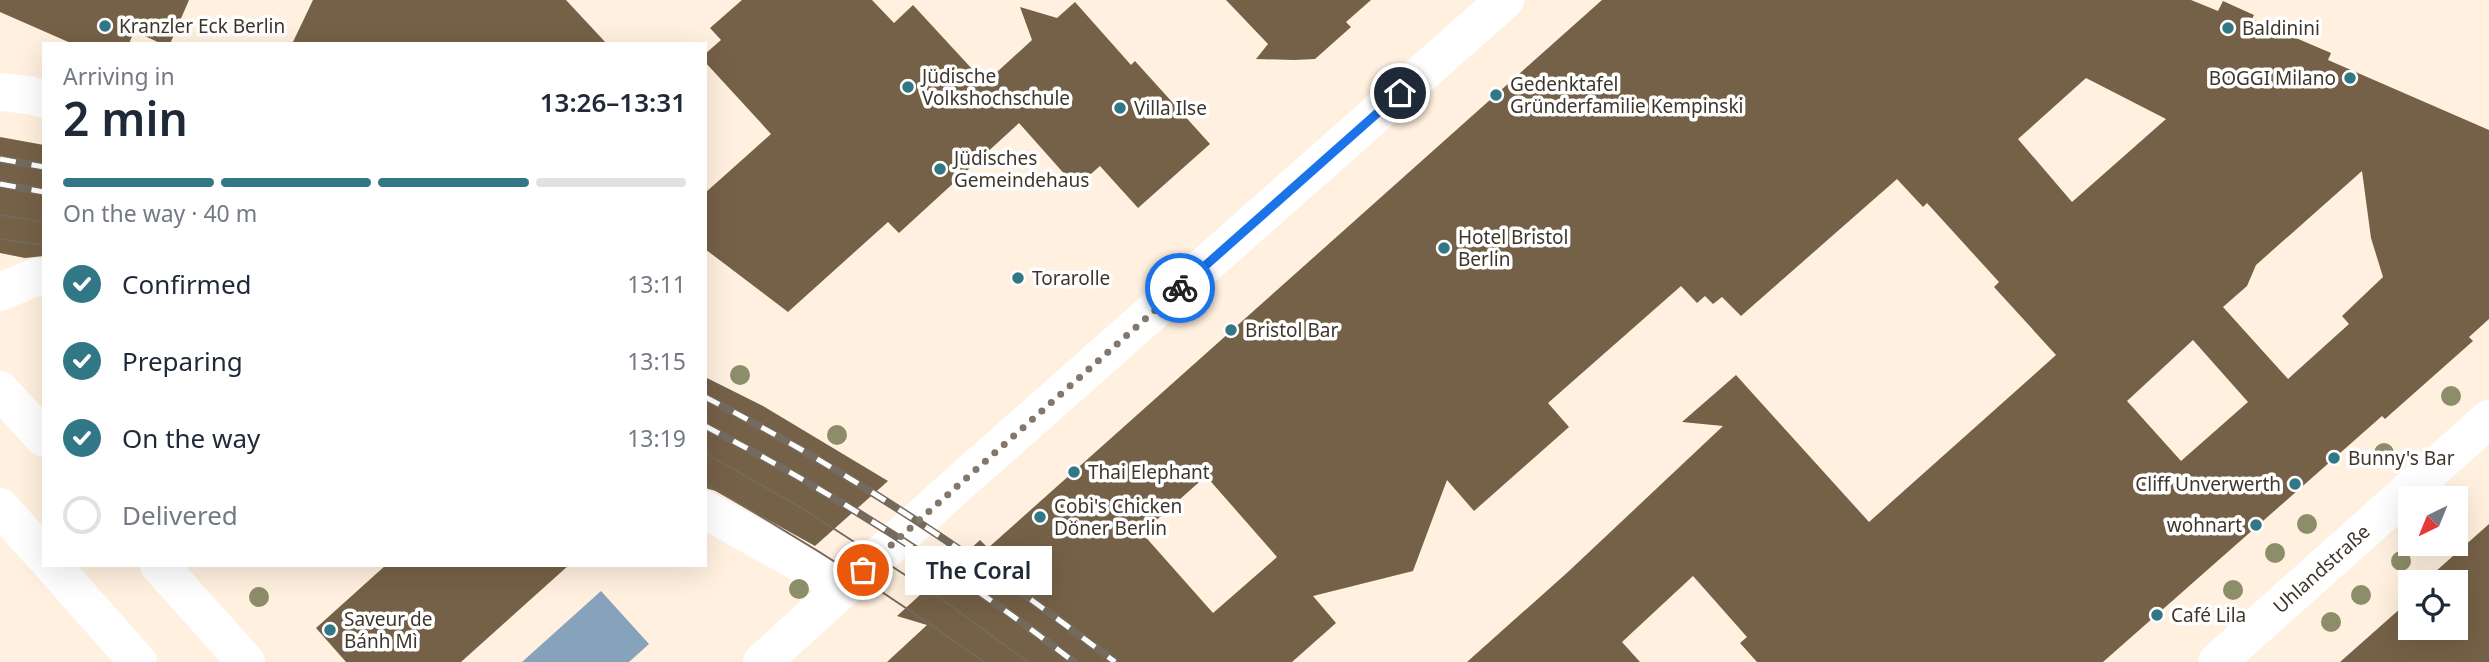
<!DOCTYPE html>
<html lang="en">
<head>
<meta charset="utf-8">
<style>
	body { margin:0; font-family:"Noto Sans",sans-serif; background:#f2f2f3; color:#1f2937; height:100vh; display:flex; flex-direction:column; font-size:26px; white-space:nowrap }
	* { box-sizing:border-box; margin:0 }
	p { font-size:23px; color:#747a83 }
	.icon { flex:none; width:38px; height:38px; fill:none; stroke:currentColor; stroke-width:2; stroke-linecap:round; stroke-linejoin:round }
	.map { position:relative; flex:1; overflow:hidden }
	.panel { position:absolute; left:42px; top:42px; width:665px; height:525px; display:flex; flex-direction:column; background:#fff; border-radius:0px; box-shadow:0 7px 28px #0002 }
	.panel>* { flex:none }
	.needle { width:46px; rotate:223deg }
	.controls { position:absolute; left:2398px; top:486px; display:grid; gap:14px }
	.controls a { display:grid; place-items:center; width:70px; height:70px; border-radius:0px; background:#fff; box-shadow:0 7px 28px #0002; font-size:35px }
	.pin { position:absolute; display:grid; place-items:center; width:60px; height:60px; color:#fff; margin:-30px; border:4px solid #fff; border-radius:50%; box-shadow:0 2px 7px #0007 }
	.courier { position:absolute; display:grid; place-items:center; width:70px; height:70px; margin:-35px; border:5px solid #1a73e8; border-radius:50%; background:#fff; color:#222; box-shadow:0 2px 9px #0007 }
	.bubble { position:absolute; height:49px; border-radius:0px; background:#fff; box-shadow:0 7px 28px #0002; font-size:23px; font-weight:600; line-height:49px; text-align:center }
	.overview em { font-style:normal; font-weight:600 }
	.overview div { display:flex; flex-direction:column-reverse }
	.overview { display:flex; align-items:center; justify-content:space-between; height:119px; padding:0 21px }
	h1 { font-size:46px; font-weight:600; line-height:52px }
	.bar { display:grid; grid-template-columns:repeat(4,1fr); gap:10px 7px; align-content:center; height:84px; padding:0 21px }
	.bar i { height:9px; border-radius:5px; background:#e0e1e3 }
	.bar .on { background:#317785 }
	.bar p { grid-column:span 4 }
	ol { padding:0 21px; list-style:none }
	li { display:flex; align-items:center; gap:21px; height:77px }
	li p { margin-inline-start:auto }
	li .icon { padding:7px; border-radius:50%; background:#317785; color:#fff; stroke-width:4 }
	li:last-child { color:#747a83 }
	li i { width:38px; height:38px; border:4px solid #e0e1e3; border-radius:50% }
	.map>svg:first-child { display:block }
	.water { fill:#87a3bb }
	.building { fill:#756147; fill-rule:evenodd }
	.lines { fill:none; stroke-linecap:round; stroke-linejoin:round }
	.minor { stroke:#fff; stroke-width:38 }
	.major { stroke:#fff; stroke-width:38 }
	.tram { stroke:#746a5d; stroke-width:2 }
	.rail-casing { stroke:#746a5d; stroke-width:8 }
	.rail { stroke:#fff; stroke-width:5; stroke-dasharray:16; stroke-linecap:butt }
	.tree { fill:#8c8e69 }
	.done { stroke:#82776a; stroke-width:7; stroke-dasharray:0 12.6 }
	.route { stroke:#1a73e8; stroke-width:9 }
	.poi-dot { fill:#317785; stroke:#fff; stroke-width:2.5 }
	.labels { text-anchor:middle; stroke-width:7; stroke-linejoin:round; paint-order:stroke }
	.poi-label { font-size:19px; fill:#3f362b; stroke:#fff; text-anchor:start }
	.street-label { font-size:19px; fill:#3f362b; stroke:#fff }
</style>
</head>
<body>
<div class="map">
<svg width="2489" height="662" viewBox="0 0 2489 662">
	<rect width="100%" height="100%" fill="#fff0df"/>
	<path class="water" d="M601 591 649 644 629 662H522Z"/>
	<g class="building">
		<path d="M0 0H189L170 44H162L134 31 129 44H73L0 12Z"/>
		<path d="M313 0H566L607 44H292Z"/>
		<path d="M742 0H872L894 23 913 5 985 83 1032 40 1020 7 1057 18 1075 2 1131 65 1135 61 1210 144 1138 208 1100 166 1076 187 1019 123 899 233 888 222 788 312 705 249V193L771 134 705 62V54L721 40 710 28Z"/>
		<path d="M1226 0H1371L1346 22 1351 27 1315 59 1294 60 1256 59 1268 44Z"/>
		<path d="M1602 0H2191L2218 11 2223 1 2254 15 2252 19 2331 53 2328 60 2489 130V319L2469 337 2473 341 2385 419 2382 416 2103 662H1757L1740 643 1747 637 1693 576 1622 642 1640 662H1467L1569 571 1723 426 1682 422 1736 375 1869 522 2056 355 1994 287 1999 282 1927 203 1923 207 1897 179 1741 316 1722 297 1713 304 1705 296 1697 303 1681 286 1548 403 1569 427 1474 511 1447 480 1413 571 1313 596 1336 623 1292 662H887L927 625 897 616 980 540 988 548ZM2086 78 2166 119 2072 202 2018 139ZM2362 171 2371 238 2383 277 2342 316 2349 324 2288 379 2223 307 2247 286 2256 265ZM2193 340 2248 402 2181 461 2127 401ZM1206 476 1277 557 1213 613 1142 533Z"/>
		<path d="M0 137 44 145V256L25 258 0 253Z"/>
		<path d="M705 377 763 406 888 481 815 546 716 491 705 488Z"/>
		<path d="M2489 524V662H2340L2410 600V628H2455V583H2429L2426 580Z"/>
		<path d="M386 565H569L461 662H346L316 628Z"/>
	</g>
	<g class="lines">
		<g class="minor">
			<path d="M0 92 29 95 44 99"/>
			<path d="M0 292 36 277 44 278"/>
			<path d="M705 510 844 587"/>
			<path d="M762 662 957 485 1505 0"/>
			<path id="s1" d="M2217 662 2489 419"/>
		</g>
		<g class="major">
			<path d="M0 390 44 438"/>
			<path d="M0 507 44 556"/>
			<path d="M52 565 138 662"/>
			<path d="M159 565 246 662"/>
		</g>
		<g class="tram">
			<path d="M0 215 44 222"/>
			<path d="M0 239 44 245"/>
			<path d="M705 453 805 510 939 597 1028 662"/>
			<path d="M705 484C802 539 895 598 984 662"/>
		</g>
		<g class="rail-casing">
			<g id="rail">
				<path d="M0 159 44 167"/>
				<path d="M0 184 44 192"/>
				<path d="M705 397C851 472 985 563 1115 662"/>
				<path d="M705 426C834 493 959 573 1074 662"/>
			</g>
		</g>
		<use href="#rail" class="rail"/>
	</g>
	<g class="tree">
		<circle cx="740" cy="375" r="10"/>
		<circle cx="2451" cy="396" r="10"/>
		<circle cx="837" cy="435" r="10"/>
		<circle cx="2384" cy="453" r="10"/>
		<circle cx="2307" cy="524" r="10"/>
		<circle cx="2275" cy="553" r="10"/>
		<circle cx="2401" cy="561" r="10"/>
		<circle cx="799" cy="589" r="10"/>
		<circle cx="2233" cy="590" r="10"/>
		<circle cx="2361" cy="595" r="10"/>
		<circle cx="259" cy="597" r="10"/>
		<circle cx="2331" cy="622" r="10"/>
	</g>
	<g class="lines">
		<path class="done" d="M863 570 1180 288"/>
		<path class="route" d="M1180 288 1400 93"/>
	</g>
	<g class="poi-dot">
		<circle cx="105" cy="26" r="7"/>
		<circle cx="2228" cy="28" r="7"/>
		<circle cx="2350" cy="78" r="7"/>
		<circle cx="908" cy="87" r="7"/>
		<circle cx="1496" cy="95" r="7"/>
		<circle cx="1120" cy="108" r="7"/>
		<circle cx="940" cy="169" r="7"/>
		<circle cx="1444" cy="248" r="7"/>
		<circle cx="1018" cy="278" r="7"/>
		<circle cx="1231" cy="330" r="7"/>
		<circle cx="2334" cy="458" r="7"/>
		<circle cx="1074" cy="472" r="7"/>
		<circle cx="2295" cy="484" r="7"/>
		<circle cx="1040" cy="517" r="7"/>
		<circle cx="2256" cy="525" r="7"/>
		<circle cx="2157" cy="615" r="7"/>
		<circle cx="330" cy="630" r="7"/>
	</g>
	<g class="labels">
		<g class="poi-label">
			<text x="119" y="33">Kranzler Eck Berlin</text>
			<text x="2242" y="35">Baldinini</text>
			<text x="922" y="83">Jüdische<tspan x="922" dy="22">Volkshochschule</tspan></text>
			<text x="2336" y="85" text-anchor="end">BOGGI Milano</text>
			<text x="1510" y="91">Gedenktafel<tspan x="1510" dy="22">Gründerfamilie Kempinski</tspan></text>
			<text x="1134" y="115">Villa Ilse</text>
			<text x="954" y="165">Jüdisches<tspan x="954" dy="22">Gemeindehaus</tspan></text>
			<text x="1458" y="244">Hotel Bristol<tspan x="1458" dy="22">Berlin</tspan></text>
			<text x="1032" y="285">Torarolle</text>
			<text x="1245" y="337">Bristol Bar</text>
			<text x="2348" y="465">Bunny's Bar</text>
			<text x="1088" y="479">Thai Elephant</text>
			<text x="2281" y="491" text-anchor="end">Cliff Unverwerth</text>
			<text x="1054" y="513">Cobi's Chicken<tspan x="1054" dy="22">Döner Berlin</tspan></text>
			<text x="2242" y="532" text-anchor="end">wohnart</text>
			<text x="2171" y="622">Café Lila</text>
			<text x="344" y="626">Saveur de<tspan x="344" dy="22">Bánh Mì</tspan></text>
		</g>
		<g class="street-label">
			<text dy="7" stroke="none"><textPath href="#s1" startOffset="140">Uhlandstraße</textPath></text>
		</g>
	</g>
</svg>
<div class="controls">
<a><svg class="needle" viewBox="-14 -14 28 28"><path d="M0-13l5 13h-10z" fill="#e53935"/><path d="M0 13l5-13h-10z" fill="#747a83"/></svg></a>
<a><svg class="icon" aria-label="locate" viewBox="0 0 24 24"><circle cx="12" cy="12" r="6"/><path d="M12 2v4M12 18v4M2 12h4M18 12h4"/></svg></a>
</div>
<div class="pin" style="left:863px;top:570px;background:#ea580c"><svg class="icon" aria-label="bag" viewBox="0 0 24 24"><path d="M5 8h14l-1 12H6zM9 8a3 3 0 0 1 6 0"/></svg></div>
<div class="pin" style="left:1400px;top:93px;background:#1f2937"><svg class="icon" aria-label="home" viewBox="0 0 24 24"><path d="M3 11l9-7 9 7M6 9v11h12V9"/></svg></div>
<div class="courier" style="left:1180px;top:288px"><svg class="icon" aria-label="bike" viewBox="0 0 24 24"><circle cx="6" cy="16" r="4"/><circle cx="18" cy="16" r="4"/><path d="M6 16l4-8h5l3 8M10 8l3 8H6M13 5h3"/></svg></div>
<div class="bubble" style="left:905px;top:546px;width:147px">The Coral</div>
<section class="panel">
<div class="overview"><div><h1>2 min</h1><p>Arriving in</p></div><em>13:26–13:31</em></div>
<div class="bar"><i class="on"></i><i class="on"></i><i class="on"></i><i></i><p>On the way · 40 m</p></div>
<ol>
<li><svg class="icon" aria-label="check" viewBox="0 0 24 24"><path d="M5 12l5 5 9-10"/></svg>Confirmed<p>13:11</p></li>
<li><svg class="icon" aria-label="check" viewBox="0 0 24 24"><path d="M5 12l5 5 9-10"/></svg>Preparing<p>13:15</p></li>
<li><svg class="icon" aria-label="check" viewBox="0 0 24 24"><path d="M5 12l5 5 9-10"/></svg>On the way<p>13:19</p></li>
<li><i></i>Delivered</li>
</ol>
</section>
</div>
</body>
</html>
